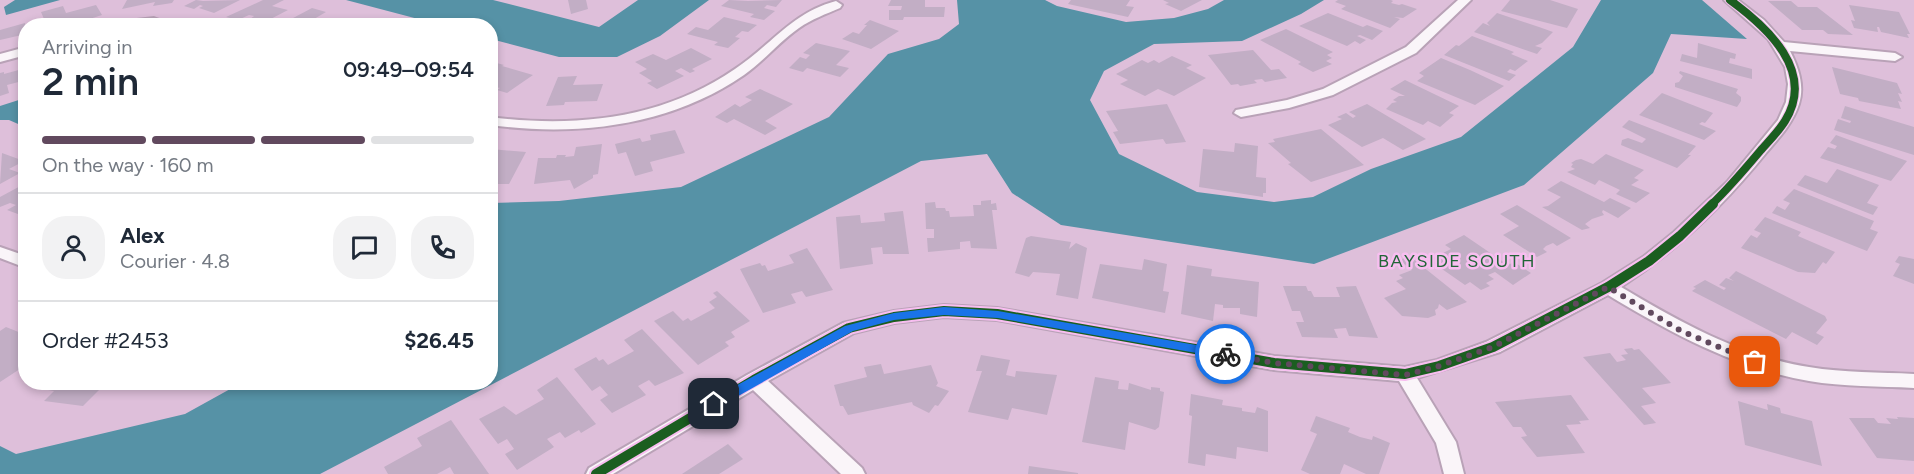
<!DOCTYPE html>
<html lang="en">
<head>
<meta charset="utf-8">
<style>
	body { margin:0; font-family:Figtree,sans-serif; background:#f2f2f3; color:#1f2937; height:100vh; display:flex; flex-direction:column; font-size:22px; white-space:nowrap }
	* { box-sizing:border-box; margin:0 }
	p { font-size:20px; color:#747a83 }
	.icon { flex:none; width:33px; height:33px; fill:none; stroke:currentColor; stroke-width:2; stroke-linecap:round; stroke-linejoin:round }
	.map { position:relative; flex:1; overflow:hidden }
	.panel { position:absolute; left:18px; top:18px; width:480px; height:372px; display:flex; flex-direction:column; background:#fff; border-radius:24px; box-shadow:0 3px 9px #0003 }
	.panel>* { flex:none }
	.pin { position:absolute; display:grid; place-items:center; width:51px; height:51px; color:#fff; margin:-26px; border-radius:12px; box-shadow:0 3px 9px #0006 }
	.courier { position:absolute; display:grid; place-items:center; width:60px; height:60px; margin:-30px; border:4px solid #1a73e8; border-radius:50%; background:#fff; color:#222; box-shadow:0 2px 8px #0007 }
	.head em { font-style:normal; font-weight:600 }
	.head div { display:flex; flex-direction:column-reverse }
	.head { display:flex; align-items:center; justify-content:space-between; height:102px; padding:0 24px }
	h1 { font-size:39px; font-weight:600; line-height:45px }
	.bar { display:grid; grid-template-columns:repeat(4,1fr); gap:9px 6px; align-content:center; height:72px; padding:0 24px }
	.bar i { height:8px; border-radius:4px; background:#e0e1e3 }
	.bar .active { background:#61495e }
	.bar p { grid-column:span 4 }
	.line { display:flex; align-items:center; gap:15px; padding:0 24px; border-top:2px solid #e0e1e3 }
	.line div { flex:1 }
	.round { display:grid; place-items:center; flex:none; width:63px; height:63px; border-radius:24px; background:#f2f2f3 }
	.map>svg:first-child { display:block }
	.water { fill:#5692a6 }
	.building { fill:#c2aec5 }
	.lines { fill:none; stroke-linecap:round; stroke-linejoin:round }
	.minor-casing { stroke:#b9a2b7; stroke-width:4 }
	.minor { fill:#faf5f9; fill-rule:evenodd }
	.cycleway-far1-casing { stroke:#f8bef0; stroke-width:10 }
	.cycleway-casing { stroke:#f8bef0; stroke-width:14 }
	.cycleway-far1 { stroke:#1b5e20; stroke-width:8 }
	.cycleway { stroke:#1b5e20; stroke-width:10 }
	.route { fill:#1a73e8 }
	.done { stroke:#61495e; stroke-width:6; stroke-dasharray:0 10.8 }
	.labels { text-anchor:middle; stroke-width:5; stroke-linejoin:round; paint-order:stroke }
	.neighbourhood-label { font-size:18px; letter-spacing:1.5px; fill:#216537; stroke:#f8bef0 }
</style>
</head>
<body>
<div class="map">
<svg width="1914" height="474" viewBox="0 0 1914 474">
	<rect width="100%" height="100%" fill="#debfda"/>
	<g class="water">
		<path d="M15 0H60L6 15 4 7Z"/>
		<path d="M346 0H493L599 27 638 0H709L660 36 617 57H559L491 39 490 26 441 25Z"/>
		<path d="M957 0H1045L1057 6 1126 22 1174 18 1208 9 1224 0H1324L1301 14 1242 41 1154 44 1104 71 1090 100 1119 154 1197 192 1274 202 1313 197 1371 169 1461 137 1573 47 1601 0H1702L1747 39 1671 34 1653 73 1524 185 1314 264 1061 225 1012 193 987 154 921 161 320 474H0V446L16 454 185 414 241 383 490 382 491 203 559 201 681 187 829 117 888 54 939 39 959 24Z"/>
		<path d="M25 98V127L9 120H0V106Z"/>
	</g>
	<g class="building">
		<path d="M127 0H174L172 3 159 5 153 6 155 2 122 9Z"/>
		<path d="M196 0 203 1 240 0 214 13 199 8 203 6 200 5 194 9 184 6Z"/>
		<path d="M263 0H284L272 6 288 10 261 24 249 20 254 16 249 15 238 20 226 17Z"/>
		<path d="M568 0H586L588 9 571 14Z"/>
		<path d="M729 0 748 1 782 0 776 7 767 5 764 8 775 11 764 20 750 17 754 14 721 6Z"/>
		<path d="M891 0H925V7H945L944 17H904L903 20H889V10H901L902 6H888Z"/>
		<path d="M1071 0H1130L1126 6 1134 7 1128 17 1068 4Z"/>
		<path d="M1163 0H1202L1181 11 1165 4 1169 3Z"/>
		<path d="M1338 0H1391L1393 1 1391 3 1399 5 1402 4 1417 9 1403 18 1394 17 1400 19 1390 28 1341 9 1346 6 1335 2Z"/>
		<path d="M1510 0H1550L1578 9 1567 28 1501 11Z"/>
		<path d="M1768 1H1791L1798 7H1817L1853 35 1828 34 1823 30H1802Z"/>
		<path d="M96 5 102 15 68 26H47L41 12 63 6 66 13Z"/>
		<path d="M1849 5 1899 12 1910 34H1907L1909 38 1881 32 1879 27H1877L1878 32 1854 28 1851 20 1855 21Z"/>
		<path d="M312 8 326 12 314 19 331 23 326 26H278Z"/>
		<path d="M1328 13 1363 27 1367 25 1383 31 1372 40 1360 35 1357 36 1366 40 1360 44 1355 41 1347 46 1299 26Z"/>
		<path d="M1497 13 1539 27 1553 32 1542 43 1535 46 1542 48 1537 54 1474 32 1483 23 1490 26 1487 23Z"/>
		<path d="M724 17 757 25 748 32 742 31 735 37 740 38 728 48 714 45 718 42 687 34 696 27 708 30Z"/>
		<path d="M870 20 899 31 871 49 842 39 853 32 859 34 867 25H864Z"/>
		<path d="M25 23 26 34 0 40V30Z"/>
		<path d="M1286 29 1333 52 1327 55 1332 58 1326 61 1332 64 1313 72 1298 64 1301 62 1260 40Z"/>
		<path d="M1472 36 1514 52 1511 54 1528 61 1515 71 1510 69 1507 72 1516 75 1509 81 1444 55 1456 45 1459 46Z"/>
		<path d="M816 43 850 51 836 65 849 68 840 77 807 68 803 72 789 68 800 57 806 59 810 55 803 53Z"/>
		<path d="M1698 43 1736 54 1735 59 1730 58 1729 63 1752 69V79L1680 61 1682 54 1697 58Z"/>
		<path d="M691 48 712 59 692 69 695 71 690 73 681 68 675 71 684 76 657 89 647 83 652 81 639 73 647 69 635 62 653 54 666 60Z"/>
		<path d="M1253 50 1271 70 1279 69 1287 78 1265 82 1262 79 1254 80 1257 83 1240 86 1238 84 1231 85 1208 55Z"/>
		<path d="M1172 56 1192 65 1186 68 1206 78 1174 96 1158 89 1145 96 1120 84 1128 80 1116 74 1142 60 1148 63 1154 60 1159 63Z"/>
		<path d="M1441 58 1470 70 1504 86 1475 105 1417 81 1424 76 1419 73Z"/>
		<path d="M493 62 504 65 502 66 533 75 507 93 497 90 500 88 495 87 490 88V64Z"/>
		<path d="M1832 67 1897 83 1902 94 1898 93 1902 102 1898 101 1901 109 1859 101 1858 98 1840 94Z"/>
		<path d="M26 68V80L7 85 9 93 0 96V73L4 72V74Z"/>
		<path d="M1680 71 1738 89 1736 93 1741 97V101L1737 107 1675 87V83L1679 82 1683 76 1679 73Z"/>
		<path d="M577 76 573 85 603 84 597 101 565 102 564 105 546 106 558 77Z"/>
		<path d="M1405 80 1459 106 1449 113 1454 115 1440 127 1428 121 1423 125 1386 109 1392 103 1397 102 1393 100 1399 96H1405L1390 89Z"/>
		<path d="M760 89 793 104 765 121 777 128 765 135 734 119 727 123 715 117 735 104 740 107 752 100 745 97Z"/>
		<path d="M1662 93 1713 113 1705 123 1702 122 1699 124 1716 131 1704 140 1639 115Z"/>
		<path d="M1167 104 1186 142 1166 144 1163 139 1120 144 1113 132 1118 131 1106 111Z"/>
		<path d="M1367 104 1426 139 1403 150 1383 138 1362 147 1328 125 1342 119 1337 117 1346 113 1353 118 1356 116 1349 112Z"/>
		<path d="M1845 106 1914 127V155L1834 130 1838 119 1850 123 1851 121 1841 118Z"/>
		<path d="M1629 120 1696 146 1688 155H1691L1677 168 1621 145 1622 140 1628 138 1642 143 1646 139 1622 127Z"/>
		<path d="M1321 129 1364 165 1311 182 1288 164 1291 163 1268 143 1275 142 1273 139Z"/>
		<path d="M675 130 685 153 650 162 653 171 635 176 626 152 618 154 615 144 640 138 642 142 651 140 650 135Z"/>
		<path d="M1836 135 1907 161 1891 181 1820 158 1828 147 1835 149 1837 146 1830 143Z"/>
		<path d="M1235 143 1258 146 1256 177 1266 178V193H1263V197L1199 187 1203 149 1234 152Z"/>
		<path d="M602 144 598 174 593 175V178L574 189 570 180 534 184 538 158H556L557 155H566L565 157 574 156 576 147Z"/>
		<path d="M490 149 526 152 509 184H490Z"/>
		<path d="M2 153 24 161 9 169 20 173 0 184Z"/>
		<path d="M1606 154 1644 170 1634 178 1639 180 1631 185 1650 193 1636 203 1616 194 1620 190 1599 180 1595 185 1567 172 1575 169 1571 167 1573 164 1571 163 1576 160 1581 159 1593 164Z"/>
		<path d="M1837 169 1879 185 1867 203 1878 207 1873 215 1797 185 1805 175 1827 183Z"/>
		<path d="M1561 181 1604 202 1610 198 1631 208 1618 218 1603 210 1602 212 1604 215 1592 219 1585 224 1590 228 1582 230 1542 207 1548 206 1561 197 1547 190Z"/>
		<path d="M26 183V217L7 210 16 205 10 203 0 207V197Z"/>
		<path d="M1794 189 1874 221 1870 229 1878 232 1867 251 1772 213 1777 206 1785 210 1790 203 1783 200Z"/>
		<path d="M991 200V204L996 203 997 210H992L997 249 971 248 970 241 960 242V249L928 252 927 238H934V229H926L925 203 935 202 936 208H945L946 211H949L950 217 974 216 973 205H981V201Z"/>
		<path d="M1517 205 1571 238 1557 246 1553 243 1546 246 1543 249 1547 252 1537 257 1503 235 1519 226 1500 214Z"/>
		<path d="M903 211 909 254H883L882 247 871 248 873 264 840 269 836 217 860 215 861 223 885 221 884 213Z"/>
		<path d="M1765 217 1801 232 1798 236 1835 252 1826 264 1823 262 1815 273 1798 272 1741 248 1751 235 1757 238 1761 233 1754 230Z"/>
		<path d="M1464 235 1508 265 1514 262 1531 273 1513 285 1495 272 1488 275 1494 279 1486 283 1490 286 1481 290 1470 282 1465 285 1429 260 1451 249 1445 245Z"/>
		<path d="M1031 236 1071 242 1069 249 1076 243 1087 248 1078 299 1056 295 1060 274 1033 272 1029 277 1015 273 1026 238Z"/>
		<path d="M807 248 833 290 806 297 802 291 791 294 796 303 763 313 740 269 760 263 762 266 765 265 768 271 794 263 789 255Z"/>
		<path d="M1899 256 1914 259V284L1893 276 1900 264 1895 262Z"/>
		<path d="M1406 257 1412 258 1467 302 1447 310 1439 304 1438 308 1435 310 1436 315 1428 318 1402 316 1384 298 1406 289 1396 281 1403 278 1399 275 1412 270 1402 262V259Z"/>
		<path d="M1144 259 1167 264 1163 291 1169 292 1165 313 1092 298 1100 264 1142 270Z"/>
		<path d="M1187 265 1212 269 1211 276 1259 282 1257 317 1240 314V308H1223V305L1215 304 1213 321 1181 314Z"/>
		<path d="M1736 271 1825 316 1827 320 1816 333 1824 337 1817 345 1792 332 1786 339 1692 291 1696 288 1693 287 1705 280 1724 290 1726 288 1719 285 1726 278 1734 281 1729 278Z"/>
		<path d="M1283 286H1306L1308 291H1311L1314 297H1340L1336 287 1356 286 1378 338 1349 336 1346 328 1334 329 1338 338 1302 337 1296 322H1304L1300 311H1292Z"/>
		<path d="M717 291 750 321 731 332 735 337 725 342 729 346 698 365 654 321 673 311 683 321 688 318 691 321 715 308 709 302 717 297 713 293Z"/>
		<path d="M6 327 26 335V365L0 382V331Z"/>
		<path d="M642 329 684 373 655 386 649 380 638 386 646 395 612 413 600 400 608 395 600 386 592 391 574 369 596 357 599 361 603 359 608 365 634 351 624 340Z"/>
		<path d="M1632 348 1634 350 1639 349 1671 383 1642 388 1656 403 1641 406 1656 423 1644 425 1583 357 1610 353 1617 362 1626 360 1621 355 1628 354 1624 349Z"/>
		<path d="M981 355 1010 360 1006 375 1015 377 1016 371 1057 375 1047 415 1012 408 1008 420 968 412 982 371H976Z"/>
		<path d="M881 364 884 374 931 365 938 383 936 386 949 391 938 406 935 405 929 413 913 405 912 402 848 415 843 406H840L834 385 867 377 864 367Z"/>
		<path d="M557 377 596 424 581 433 579 430 565 438 560 432 547 439 554 447 517 470 505 454 514 449 507 439 498 444 479 419 504 406 516 415 544 399 537 390Z"/>
		<path d="M1095 377 1119 381 1118 389 1128 390 1129 383 1151 390V387L1160 388V391L1164 392 1159 427 1155 430 1129 422 1125 450 1082 442Z"/>
		<path d="M56 382H107L83 406 44 401 54 391 48 390Z"/>
		<path d="M1191 394 1223 400 1222 405 1242 408V411L1255 413 1257 407 1268 411V452L1237 447 1236 459 1206 454 1205 466 1188 463 1192 416 1189 415Z"/>
		<path d="M1571 395 1589 420 1579 421 1581 424 1566 425 1585 453 1537 457 1521 437 1527 436 1521 427H1513L1495 402Z"/>
		<path d="M1738 401 1768 410 1767 404 1780 408 1781 413 1812 421 1822 466 1745 445Z"/>
		<path d="M1316 416 1350 428 1348 432 1360 437 1372 440 1373 436 1390 443 1379 474H1366L1344 464 1340 474H1310L1301 470 1317 434 1310 431Z"/>
		<path d="M1897 417 1914 418V461L1877 458 1849 418H1874L1878 423 1891 424 1886 418 1898 419Z"/>
		<path d="M451 420 489 474H454L450 467 437 474H388L384 467 422 446 417 438Z"/>
		<path d="M728 444 743 459 719 474H682Z"/>
		<path d="M1029 466 1078 473V474H1028Z"/>
	</g>
	<g class="lines">
		<g class="minor-casing">
			<g id="minor">
				<path d="M1458 0H1471L1416 53 1333 95 1289 108 1241 117 1234 113 1236 110 1287 100 1323 89 1406 47Z"/>
				<path d="M1724 0H1738L1764 20 1784 42 1895 53 1902 57 1895 61 1790 51C1798 67 1805 85 1799 104 1793 123 1779 138 1766 153 1724 205 1678 250 1621 287 1680 322 1740 356 1809 367 1844 373 1879 372 1914 374V388C1879 386 1843 387 1809 381 1735 368 1671 333 1608 295L1500 352 1417 378 1456 442 1464 474H1444L1436 443 1399 381 1274 370 997 320 944 317 894 323 854 333 768 381 862 468 865 474H841L753 390 613 474H586L589 468 747 375 843 323 894 311 944 305 997 308 1274 356 1405 367 1437 360 1486 342 1602 283 1643 257 1674 232 1727 182 1778 120 1786 102 1788 84 1785 67 1768 39Z"/>
				<path d="M836 1 842 5 840 8C826 14 812 19 799 28 779 42 764 61 744 75 670 126 578 137 490 125V117C575 128 663 119 735 69 770 46 793 12 836 1Z"/>
				<path d="M154 18 175 26H114L120 22Z"/>
				<path d="M26 47V55L0 62V54Z"/>
				<path d="M0 247 26 256V268L0 258Z"/>
			</g>
		</g>
		<use href="#minor" class="minor"/>
		<g class="cycleway-far1-casing">
			<path id="cycleway-far1" d="M1711 205C1729 188 1745 169 1761 150 1769 141 1778 132 1785 121 1816 71 1767 27 1730 0"/>
		</g>
		<g class="cycleway-casing">
			<path id="cycleway" d="M596 474 754 380 849 328 894 317 944 311 997 314 1274 363 1405 374 1439 366 1493 347 1608 287 1649 261 1680 236 1713 204"/>
		</g>
		<use href="#cycleway-far1" class="cycleway-far1"/>
		<use href="#cycleway" class="cycleway"/>
	</g>
	<path class="route" d="M944 307 998 311 1225 350 1230 354 1225 358 998 318 944 315 894 320 853 331 719 407 714 408 709 404 710 400 845 326 894 313Z"/>
	<g class="lines">
		<path class="done" d="M1225 354 1274 363 1405 375 1439 366 1493 347 1608 287 1681 331 1755 362"/>
	</g>
	<g class="labels">
		<g class="neighbourhood-label">
			<text x="1457" y="267">BAYSIDE SOUTH</text>
		</g>
	</g>
</svg>
<div class="pin" style="left:1755px;top:362px;background:#ea580c"><svg class="icon" aria-label="bag" viewBox="0 0 24 24"><path d="M5 8h14l-1 12H6zM9 8a3 3 0 0 1 6 0"/></svg></div>
<div class="pin" style="left:714px;top:404px;background:#1f2937"><svg class="icon" aria-label="home" viewBox="0 0 24 24"><path d="M3 11l9-7 9 7M6 9v11h12V9"/></svg></div>
<div class="courier" style="left:1225px;top:354px"><svg class="icon" aria-label="bike" viewBox="0 0 24 24"><circle cx="6" cy="16" r="4"/><circle cx="18" cy="16" r="4"/><path d="M6 16l4-8h5l3 8M10 8l3 8H6M13 5h3"/></svg></div>
<section class="panel">
<div class="head"><div><h1>2 min</h1><p>Arriving in</p></div><em>09:49–09:54</em></div>
<div class="bar"><i class="active"></i><i class="active"></i><i class="active"></i><i></i><p>On the way · 160 m</p></div>
<div class="line" style="height:108px"><a class="round"><svg class="icon" aria-label="person" viewBox="0 0 24 24"><circle cx="12" cy="8" r="4"/><path d="M4 21q1-7 8-7t8 7"/></svg></a><div><b>Alex</b><p>Courier · 4.8</p></div><a class="round"><svg class="icon" aria-label="chat" viewBox="0 0 24 24"><path d="M4 5h16v11H9l-5 4z"/></svg></a><a class="round"><svg class="icon" aria-label="phone" viewBox="0 0 24 24"><path d="M5 4h4l2 5-3 2q2 4 5 5l2-3 5 2v4C11 20 4 13 5 4z"/></svg></a></div>
<div class="line" style="height:78px"><div>Order #2453</div><b>$26.45</b></div>
</section>
</div>
</body>
</html>
